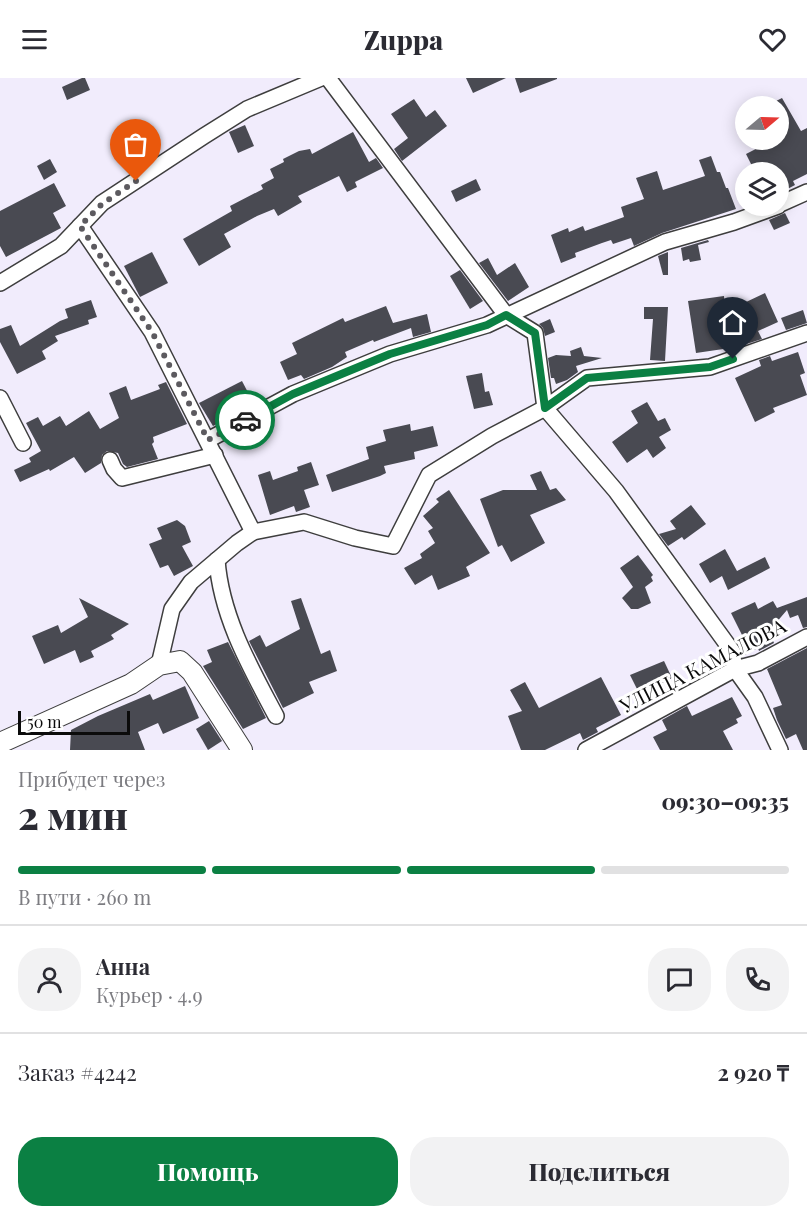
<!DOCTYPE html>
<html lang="ru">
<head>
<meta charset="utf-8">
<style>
	body { margin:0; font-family:"Playfair Display",serif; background:#f2f2f3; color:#2b2b33; height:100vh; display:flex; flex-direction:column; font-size:22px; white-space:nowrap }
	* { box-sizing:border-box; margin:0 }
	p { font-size:20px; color:#7c7c81 }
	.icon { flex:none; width:33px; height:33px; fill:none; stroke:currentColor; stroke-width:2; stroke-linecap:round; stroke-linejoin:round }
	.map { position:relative; height:672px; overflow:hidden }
	.panel { display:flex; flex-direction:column; background:#fff; flex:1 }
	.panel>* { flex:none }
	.needle { width:39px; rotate:71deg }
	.fabs { position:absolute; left:735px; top:18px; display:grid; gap:12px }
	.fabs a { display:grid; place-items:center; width:54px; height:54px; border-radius:50%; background:#fff; box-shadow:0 3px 15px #0003; font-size:30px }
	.scale { position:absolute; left:18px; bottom:15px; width:112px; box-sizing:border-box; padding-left:6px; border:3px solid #0b0b0b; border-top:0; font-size:16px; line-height:21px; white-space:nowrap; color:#0b0b0b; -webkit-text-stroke:4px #fff; paint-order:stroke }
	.pin { position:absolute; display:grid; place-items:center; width:51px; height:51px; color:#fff; margin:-62px -26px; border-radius:50% 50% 50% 0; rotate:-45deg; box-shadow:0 0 6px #0007 }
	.pin .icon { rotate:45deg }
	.courier { position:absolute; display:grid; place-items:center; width:60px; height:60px; margin:-30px; border:4px solid #0b8043; border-radius:50%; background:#fff; color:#222; box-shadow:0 2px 8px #0007 }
	.overview em { font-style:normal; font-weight:800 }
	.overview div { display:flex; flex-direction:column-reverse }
	.overview { display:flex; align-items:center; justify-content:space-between; height:102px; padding:0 18px }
	h1 { font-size:39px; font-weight:800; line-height:45px }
	.bar { display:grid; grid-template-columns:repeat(4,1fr); gap:9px 6px; align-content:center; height:72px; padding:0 18px }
	.bar i { height:8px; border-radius:4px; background:#e1e1e2 }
	.bar .selected { background:#0b8043 }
	.bar p { grid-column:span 4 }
	.line { display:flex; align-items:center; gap:15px; padding:0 18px; border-top:2px solid #e1e1e2 }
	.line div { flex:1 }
	.round { display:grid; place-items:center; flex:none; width:63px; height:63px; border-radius:24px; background:#f2f2f3 }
	.primary-button { display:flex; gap:12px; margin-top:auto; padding:12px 18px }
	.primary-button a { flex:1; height:69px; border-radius:24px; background:#0b8043; color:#fff; font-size:24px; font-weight:800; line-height:69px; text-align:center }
	.primary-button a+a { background:#f2f2f3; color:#2b2b33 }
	header { display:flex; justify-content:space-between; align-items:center; height:78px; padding:0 18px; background:#fff; font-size:27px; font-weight:800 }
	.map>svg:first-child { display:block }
	.building { fill:#494a52 }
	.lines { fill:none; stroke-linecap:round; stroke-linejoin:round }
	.minor-casing { stroke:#3e3e3e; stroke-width:18 }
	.tertiary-casing { stroke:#3e3e3e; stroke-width:22 }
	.minor { stroke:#fff; stroke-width:15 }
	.tertiary { stroke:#fff; stroke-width:20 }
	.done { stroke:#5c5a5f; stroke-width:6; stroke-dasharray:0 10.8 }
	.route { stroke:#0b8043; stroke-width:8 }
	.labels { text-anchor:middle; stroke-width:6; stroke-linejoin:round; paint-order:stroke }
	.street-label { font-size:20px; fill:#0b0b0b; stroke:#fff }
</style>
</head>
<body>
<header><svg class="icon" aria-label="menu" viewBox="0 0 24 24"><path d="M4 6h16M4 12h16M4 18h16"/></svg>Zuppa<svg class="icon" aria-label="heart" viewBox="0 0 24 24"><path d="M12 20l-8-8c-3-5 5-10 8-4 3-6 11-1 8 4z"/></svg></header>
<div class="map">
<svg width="807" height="672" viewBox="0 0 807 672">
	<rect width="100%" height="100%" fill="#f1ecfc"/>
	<g class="building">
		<path d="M82 0H85L90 12 67 22 62 9Z"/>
		<path d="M466 0H506L473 15Z"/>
		<path d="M515 0H557V1L520 15Z"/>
		<path d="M782 20 801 53 807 50V96L793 103 795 107 778 116V94H755L746 76 773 62H778L783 54 787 52 776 23Z"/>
		<path d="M414 21 426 39 435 32 447 48 402 83 394 71 408 60 391 36Z"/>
		<path d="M245 47 254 68 238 75 229 54Z"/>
		<path d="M353 54 369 84 376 80 383 90 355 104 357 109 347 114 339 98 298 118 302 124 278 138 274 131 257 138 224 156 231 169 199 188 183 161 232 133 230 128 263 111 261 107 274 100 270 91 284 84 283 81 299 73 310 71 312 76Z"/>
		<path d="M711 78 717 94H720L726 110H728L736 131 662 155 634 168 631 160 613 166 611 162 602 165 575 175 576 179 561 185 551 157 568 150 569 154 583 148 585 153 624 139 621 129 644 121 636 100 657 93 663 112 705 98 699 82Z"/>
		<path d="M50 81 57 94 44 102 37 88Z"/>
		<path d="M476 101 481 112 456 124 451 113Z"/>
		<path d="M54 105 66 128 53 135 61 150 6 179 0 168V133Z"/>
		<path d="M785 135 790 145 774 152 769 142Z"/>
		<path d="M708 162 709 164 698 167 701 182 690 184 689 181 683 183 681 170Z"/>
		<path d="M152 174 168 205 140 219 124 188Z"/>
		<path d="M668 174V197H663L658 178Z"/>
		<path d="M488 180 497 197 515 185 529 209 508 223 479 185Z"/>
		<path d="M460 192 483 223 470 231 450 198Z"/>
		<path d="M765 215 778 244 758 253 762 261 737 269 696 275 688 223 724 218 725 234Z"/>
		<path d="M91 222 97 239 88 242 89 246 55 258 58 263 42 273 46 281 17 296 0 264V251L11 247 20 268 60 243 68 240 65 231Z"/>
		<path d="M386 228 393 245 427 236 431 254 413 259 411 250 374 264 373 262 345 274 347 279 332 289 304 301 301 297 288 302 280 284 297 276 292 265 343 240 345 244Z"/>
		<path d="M644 229H668L665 283 650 282 653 241H644Z"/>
		<path d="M803 232 807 245 786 252 781 240Z"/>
		<path d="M550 241 555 254 545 258 543 250 539 246Z"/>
		<path d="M581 269 584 278 602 280 576 288 578 294 567 302 556 306 554 300H551L548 280 556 277 571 278 570 273Z"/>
		<path d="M798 274 805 295 800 297 807 317 773 330 775 334 755 344 735 300 761 288 759 282 770 278 772 283Z"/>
		<path d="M482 295 485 314 489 313 493 327 474 331 466 298Z"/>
		<path d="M242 303 254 326 213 348 199 325Z"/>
		<path d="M166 304 187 346 153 359 154 364 152 366 158 381 127 389 123 386 118 375 107 373 102 377 101 385 85 395 74 379 50 393 49 391 20 404 14 392 31 384 29 380 41 373 26 345 38 339 43 348 60 338 66 348 89 333 100 351 119 340 109 315 126 308 131 322 160 311 158 307Z"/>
		<path d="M647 324 658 343 665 340 671 352 659 359 666 370 653 380 647 371 627 385 612 364 638 345 631 333Z"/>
		<path d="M410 346 411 353 433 348 438 368 414 374 415 381 384 388 386 395 380 398 332 414 326 397 369 381 366 369 386 363 383 352Z"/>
		<path d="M311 384 319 407 304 412 310 429 296 434 294 428 270 437 258 397 270 393 273 402 298 393 297 389Z"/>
		<path d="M541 393 550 412 556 410 566 422 530 437 545 465 511 484 502 467 498 469 480 421 503 412H537L530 397Z"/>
		<path d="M449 412 490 475 466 489 470 498 438 512 432 497 415 507 404 490 422 480 420 476 435 465 428 453 433 450 423 438 439 424 436 421Z"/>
		<path d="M691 427 706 446 684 462 682 459 668 468 659 456 676 451 670 443Z"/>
		<path d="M177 442 185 448 191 464 182 468 193 488 174 498 168 487 160 490 149 466 162 461 157 450Z"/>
		<path d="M725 471 737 493 765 479 770 490 728 512 722 498 710 505 699 486Z"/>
		<path d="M638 477 653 497 651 499 653 503 645 509 651 525 638 531H631L622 520 633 509 620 490Z"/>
		<path d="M807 519V549L803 550 798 537 790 540 787 532 769 553 774 565 759 573 758 570 743 578 738 564 744 561 731 535 755 524 758 531 773 523 777 530Z"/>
		<path d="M79 520 129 546 111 557 114 561 91 573 94 579 80 585 75 572 44 586 32 558 58 547 61 555 88 539Z"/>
		<path d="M301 520 321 576 330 572 337 593 309 604 314 615 283 630 249 563 260 557 266 569 300 551 291 523Z"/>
		<path d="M228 564 266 640 243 651 203 588 212 584 207 572Z"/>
		<path d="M807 570V672H803L796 656 786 661 777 642 773 630 782 627 767 591Z"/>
		<path d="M664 583 672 600 640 617 630 597Z"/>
		<path d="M601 599 621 637 596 650 598 654 583 662 580 655 545 672H521L508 638 522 633 510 612 525 604 539 630Z"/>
		<path d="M185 608 199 640 163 656 158 645 138 654 145 672H70L71 652 98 638 150 616 153 622Z"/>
		<path d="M732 619 742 638 736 641 738 645 723 653 733 672H660L653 659 667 652 662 642 687 628 692 638Z"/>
		<path d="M209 643 222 663 208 672 196 651Z"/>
	</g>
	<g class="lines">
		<g class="minor-casing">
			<g id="minor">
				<path d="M328 0 506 237 535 255 545 330 616 413 732 573 735 591 755 619 780 672"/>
				<path d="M778 127 807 114"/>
				<path d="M80 148 152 254 253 454"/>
				<path d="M0 205 61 168 102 125 204 58 247 31 321 0"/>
				<path d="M0 320 23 365"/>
				<path d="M208 362 293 316 390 276 487 247 665 164 734 144 778 128"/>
				<path d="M110 382 114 391 122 400 215 377"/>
				<path d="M217 482C221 538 250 589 276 638"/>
				<path d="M159 587 172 531 191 504 237 465 253 454 304 444 355 460 393 468 429 397 492 358 545 330 587 300 710 289 807 255"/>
				<path d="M586 672 735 591 758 585 807 559"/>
			</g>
		</g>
		<g class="tertiary-casing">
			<path id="tertiary" d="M0 665 131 606 159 587 180 583 192 594 242 672"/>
		</g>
		<use href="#minor" class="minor"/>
		<use href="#tertiary" class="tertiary"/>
	</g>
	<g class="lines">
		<path class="done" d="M136 103 102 126 80 148 152 254 208 362 245 342"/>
		<path class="route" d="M245 342 293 316 390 276 487 247 506 237 535 255 545 330 587 300 710 289 733 281"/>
	</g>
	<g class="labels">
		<g class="street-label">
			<text transform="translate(703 588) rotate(-27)" y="7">УЛИЦА КАМАЛОВА</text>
		</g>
	</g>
</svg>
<div class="fabs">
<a><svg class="needle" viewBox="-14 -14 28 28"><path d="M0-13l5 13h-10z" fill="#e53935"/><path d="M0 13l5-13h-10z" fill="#7c7c81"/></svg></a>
<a><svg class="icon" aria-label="layers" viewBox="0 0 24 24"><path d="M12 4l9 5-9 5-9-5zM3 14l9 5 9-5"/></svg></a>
</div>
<div class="scale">50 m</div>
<div class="pin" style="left:136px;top:103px;background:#ea580c"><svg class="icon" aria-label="bag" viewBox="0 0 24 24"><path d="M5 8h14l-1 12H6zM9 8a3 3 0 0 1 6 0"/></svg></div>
<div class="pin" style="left:733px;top:281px;background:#1f2937"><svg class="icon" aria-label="home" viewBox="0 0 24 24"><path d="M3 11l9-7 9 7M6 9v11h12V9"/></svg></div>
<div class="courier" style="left:245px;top:342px"><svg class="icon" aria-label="car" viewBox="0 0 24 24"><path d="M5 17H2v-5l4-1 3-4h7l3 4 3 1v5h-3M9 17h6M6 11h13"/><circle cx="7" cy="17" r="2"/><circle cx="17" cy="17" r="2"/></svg></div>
</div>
<section class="panel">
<div class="overview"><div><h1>2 мин</h1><p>Прибудет через</p></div><em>09:30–09:35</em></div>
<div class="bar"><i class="selected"></i><i class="selected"></i><i class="selected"></i><i></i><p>В пути · 260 m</p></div>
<div class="line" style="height:108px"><a class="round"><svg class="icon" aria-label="person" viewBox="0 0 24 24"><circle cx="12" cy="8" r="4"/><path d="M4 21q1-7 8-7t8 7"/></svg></a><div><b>Анна</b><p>Курьер · 4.9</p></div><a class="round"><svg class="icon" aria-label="chat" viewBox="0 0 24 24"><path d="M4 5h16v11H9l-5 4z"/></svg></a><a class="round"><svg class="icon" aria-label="phone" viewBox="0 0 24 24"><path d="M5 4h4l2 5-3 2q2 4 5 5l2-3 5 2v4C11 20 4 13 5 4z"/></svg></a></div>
<div class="line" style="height:78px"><div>Заказ #4242</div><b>2 920 ₸</b></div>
<div class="primary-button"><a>Помощь</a><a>Поделиться</a></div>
</section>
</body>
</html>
